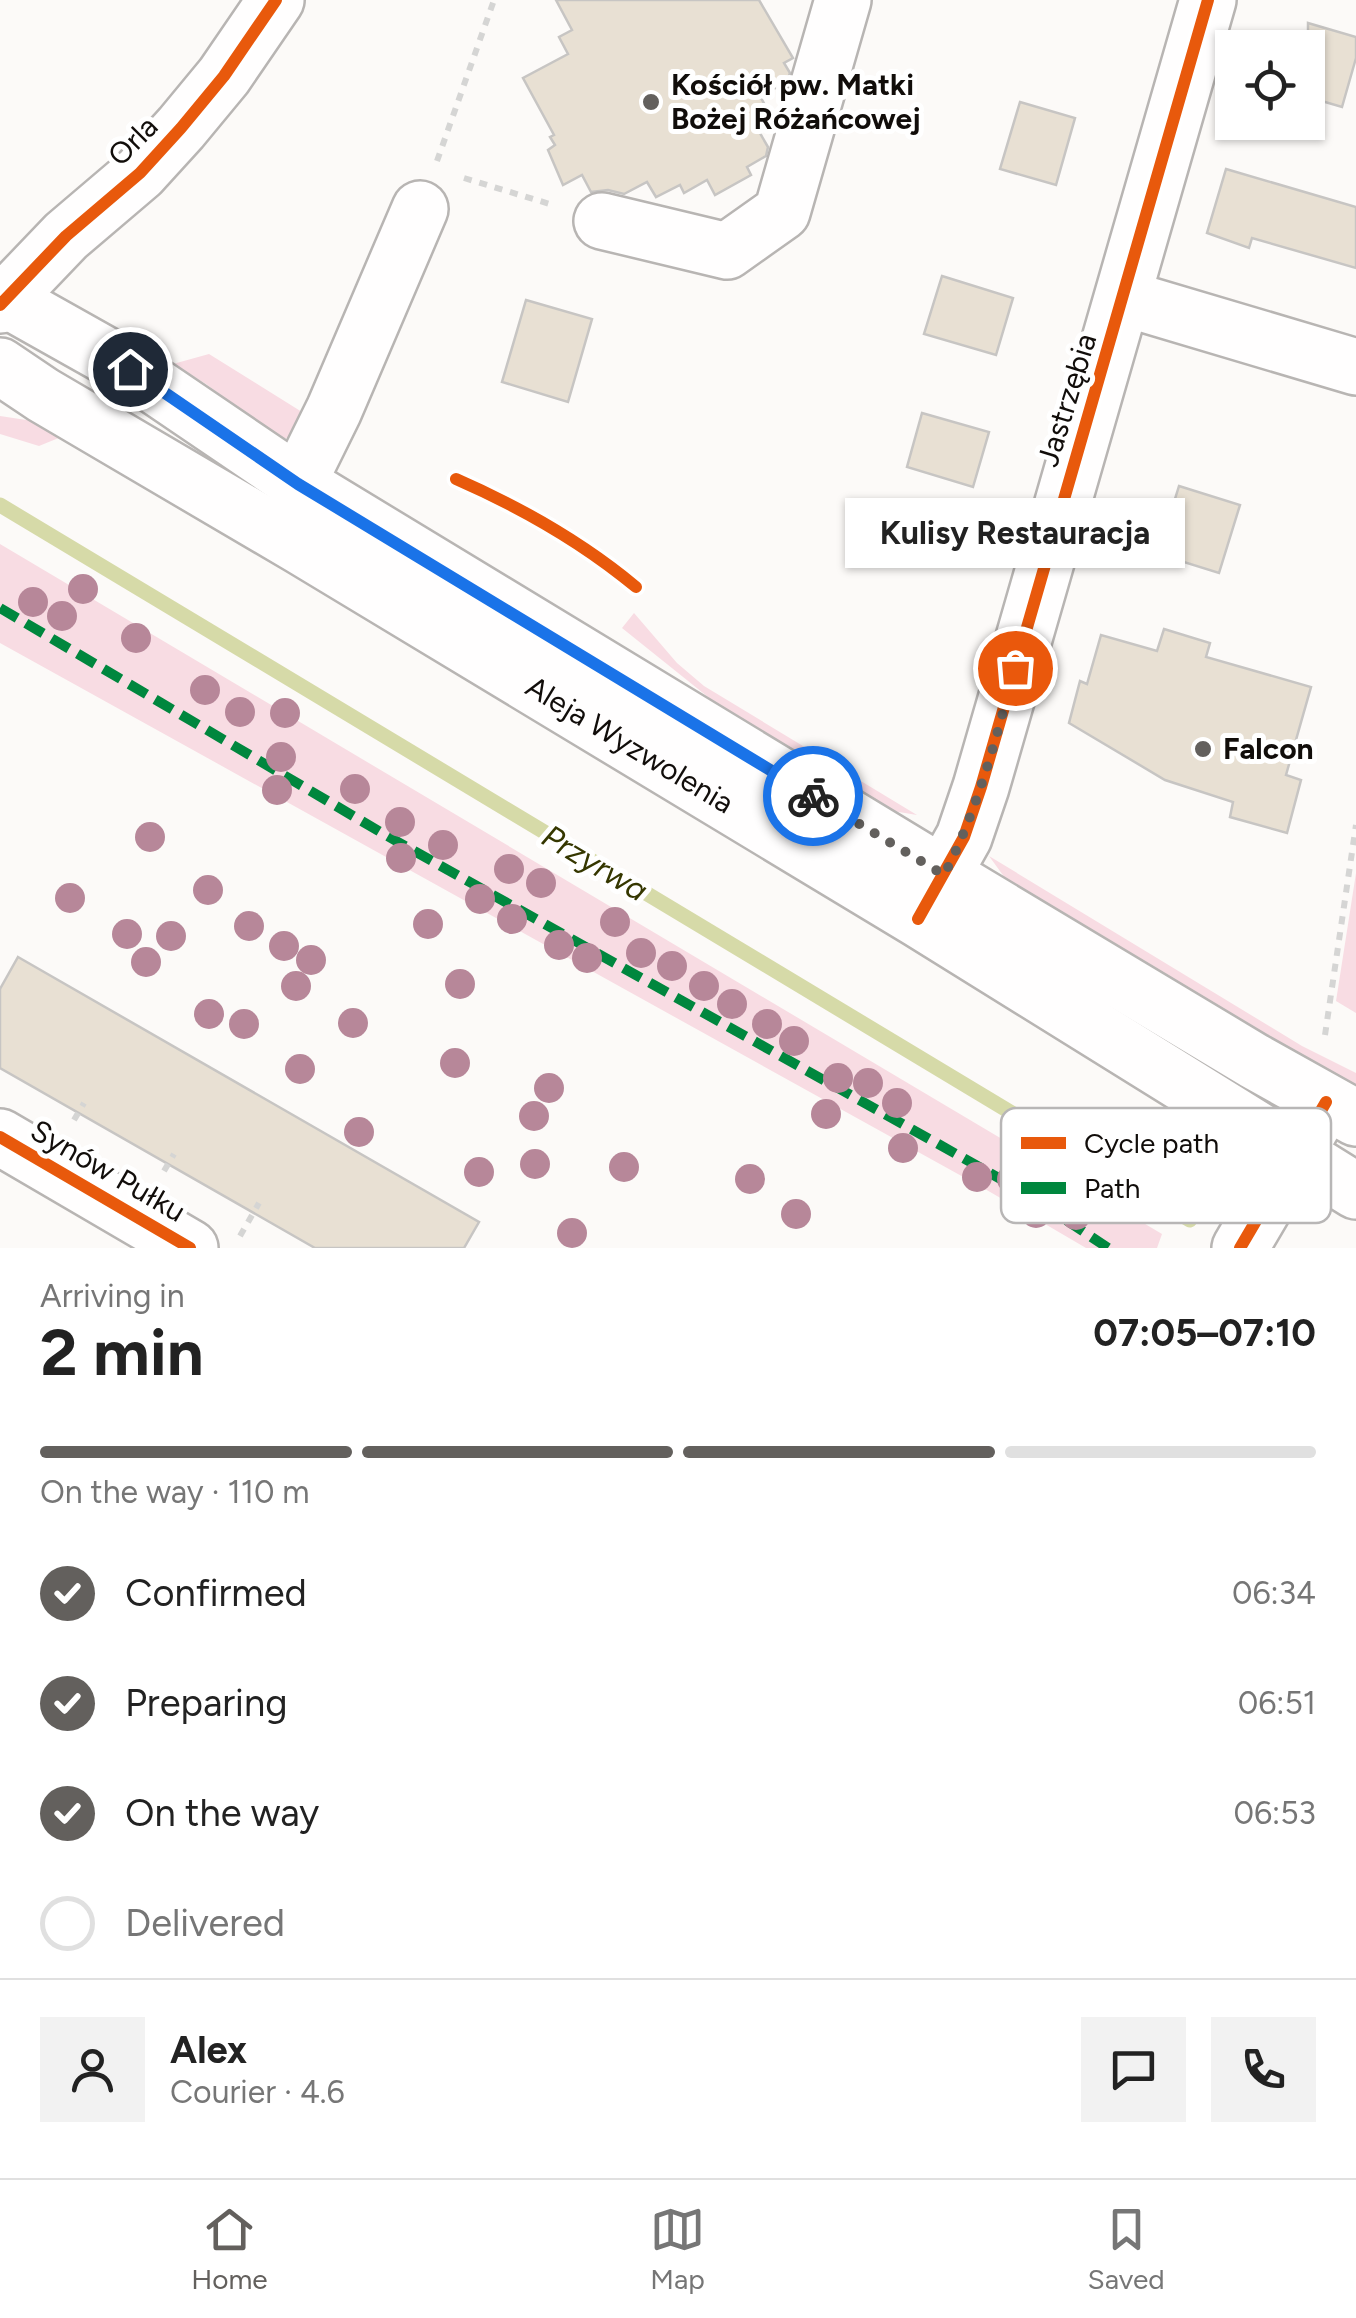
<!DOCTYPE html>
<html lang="en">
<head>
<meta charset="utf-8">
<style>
	body { margin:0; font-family:Figtree,sans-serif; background:#f2f2f2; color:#222; height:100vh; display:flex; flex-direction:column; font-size:38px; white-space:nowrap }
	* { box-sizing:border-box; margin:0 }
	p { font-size:32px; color:#767676 }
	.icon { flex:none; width:55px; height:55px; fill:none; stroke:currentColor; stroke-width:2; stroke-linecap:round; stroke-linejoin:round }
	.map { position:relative; height:1248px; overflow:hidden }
	.drawer { display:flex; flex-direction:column; background:#fff; flex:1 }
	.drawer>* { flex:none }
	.controls { position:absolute; left:1215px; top:30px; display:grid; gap:20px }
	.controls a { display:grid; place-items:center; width:110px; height:110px; border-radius:0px; background:#fff; box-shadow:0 2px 8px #0004; font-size:50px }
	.pin { position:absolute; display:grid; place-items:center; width:85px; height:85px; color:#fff; margin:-42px; border:5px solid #fff; border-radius:50%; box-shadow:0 2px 10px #0007 }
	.courier { position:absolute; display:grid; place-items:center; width:100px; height:100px; margin:-50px; border:8px solid #1a73e8; border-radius:50%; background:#fff; color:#222; box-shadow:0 2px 12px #0007 }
	.bubble { position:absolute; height:70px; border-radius:0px; background:#fff; box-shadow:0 2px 8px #0004; font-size:32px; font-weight:700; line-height:70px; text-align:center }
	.head em { font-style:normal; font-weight:700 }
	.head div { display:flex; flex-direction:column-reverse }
	.head { display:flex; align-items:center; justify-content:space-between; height:170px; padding:0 40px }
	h1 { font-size:65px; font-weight:700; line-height:75px }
	.bar { display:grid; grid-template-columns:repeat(4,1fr); gap:15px 10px; align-content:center; height:120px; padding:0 40px }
	.bar i { height:12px; border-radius:8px; background:#e0e0e0 }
	.bar .on { background:#63605d }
	.bar p { grid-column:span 4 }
	.line { display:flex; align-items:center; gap:25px; padding:0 40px; border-top:2px solid #e0e0e0 }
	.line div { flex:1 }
	.round { display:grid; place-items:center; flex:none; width:105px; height:105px; border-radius:0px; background:#f2f2f2 }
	ol { padding:0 40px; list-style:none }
	li { display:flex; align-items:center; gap:30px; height:110px }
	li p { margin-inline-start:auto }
	li .icon { padding:10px; border-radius:50%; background:#63605d; color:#fff; stroke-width:4 }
	li:last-child { color:#767676 }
	li i { width:55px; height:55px; border:5px solid #e0e0e0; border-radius:50% }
	.tabs { display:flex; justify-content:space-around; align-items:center; height:140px; border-top:2px solid #e0e0e0; background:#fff; font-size:28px; color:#767676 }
	.tabs a { display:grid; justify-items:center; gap:5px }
	.tabs .on { color:#63605d }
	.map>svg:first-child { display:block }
	.green { fill:#f8dce3 }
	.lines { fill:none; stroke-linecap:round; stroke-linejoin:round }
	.stream { stroke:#d6daa8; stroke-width:15 }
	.building { fill:#e8e0d3; stroke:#c7c5c3; stroke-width:2.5 }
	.minor-casing { stroke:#b8b5b3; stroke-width:60 }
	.major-casing { stroke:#b8b5b3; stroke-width:60 }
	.path { stroke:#d5d5d4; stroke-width:6; stroke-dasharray:8 8; stroke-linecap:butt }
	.minor { stroke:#fffefe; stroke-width:55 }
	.major { stroke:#fffefe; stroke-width:55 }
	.quiet { stroke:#00873e; stroke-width:10; stroke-dasharray:20 10; stroke-linecap:butt }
	.cycleway-casing { stroke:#fff; stroke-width:19 }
	.cycleway { stroke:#e8590c; stroke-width:12 }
	.tree { fill:#b78799 }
	.done { stroke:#63605d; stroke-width:10; stroke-dasharray:0 18 }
	.route { stroke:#1a73e8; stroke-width:12 }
	.poi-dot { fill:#63605d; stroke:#fff; stroke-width:4 }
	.labels { text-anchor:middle; stroke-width:10; stroke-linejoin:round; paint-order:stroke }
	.poi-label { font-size:30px; font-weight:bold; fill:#110d0a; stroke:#fff; text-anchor:start }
	.street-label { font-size:30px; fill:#110d0a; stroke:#fff }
	.water-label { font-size:32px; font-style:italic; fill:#353700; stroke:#fff }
	.key { fill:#fff; stroke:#b8b6b6; stroke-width:2.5 }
	.key-label { font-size:28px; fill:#110d0a }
</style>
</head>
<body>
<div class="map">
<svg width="1356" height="1248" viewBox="0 0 1356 1248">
	<rect width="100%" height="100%" fill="#fcfaf8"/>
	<g class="green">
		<path d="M209 354 310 417 297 435 282 439 276 437 206 384 173 364Z"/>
		<path d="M0 416 33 421 61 437 39 446 0 434Z"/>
		<path d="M0 544 1162 1234 1157 1248H1086L985 1189 0 643Z"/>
		<path d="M634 613 677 663 704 686 917 815 893 811 713 701 622 628Z"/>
		<path d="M989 856 1302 1046 1356 1073V1087L1298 1056 1027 893 1005 878Z"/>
		<path d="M1356 873V1013L1336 1001Z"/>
	</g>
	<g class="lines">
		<path class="stream" d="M0 505 1190 1220"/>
	</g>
	<g class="building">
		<path d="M556 0H759L793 58 784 63 790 73 787 82 760 96 773 120 757 128 768 147 766 156 747 167 751 175 715 195 707 180 684 193 680 185 656 197 647 182 624 194 608 190 591 192 582 175 563 185 548 150 555 145 550 137 554 135 523 78 568 54 559 37 572 30Z"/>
		<path d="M1308 23 1356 37V58L1342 107 1308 97Z"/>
		<path d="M1020 102 1075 118 1056 185 1000 169Z"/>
		<path d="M1226 169 1356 207V268L1252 238 1249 248 1207 233Z"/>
		<path d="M942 276 1013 298 996 355 924 334Z"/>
		<path d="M526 300 592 319 568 402 502 382Z"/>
		<path d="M922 413 989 432 973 487 907 467Z"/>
		<path d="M1179 486 1240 505 1219 573 1158 554Z"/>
		<path d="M1164 629 1210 643 1206 657 1311 687 1286 775 1301 780 1287 833 1230 817 1233 802 1165 780 1069 723 1080 681 1087 684 1101 635 1157 651Z"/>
		<path d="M18 957 479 1222 464 1248H315L0 1068V989Z"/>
	</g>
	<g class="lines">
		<g class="minor-casing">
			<g id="minor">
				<path d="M602 221 727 251 782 212 843 0"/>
				<path d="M1124 298 1356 367"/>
				<path d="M0 305 66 236 140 173 181 128 224 76 276 0"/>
				<path d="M298 483 334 410 420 209"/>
				<path d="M919 917 964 837 981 787 1208 0"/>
				<path d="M0 1137 190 1248"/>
				<path d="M1240 1248 1326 1102"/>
			</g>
		</g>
		<g class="major-casing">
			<g id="major">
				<path d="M0 296 130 369 298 483 944 875 1254 1061 1356 1118"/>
				<path id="s1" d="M0 366 43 395 300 546 918 919 1356 1191"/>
			</g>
		</g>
		<g class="path">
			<path d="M437 161 494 0"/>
			<path d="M464 178 553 205"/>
			<path d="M1325 1035 1356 825"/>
			<path d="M74 1120 84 1103"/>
			<path d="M164 1171 174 1154"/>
			<path d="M240 1236 259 1203"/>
		</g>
		<use href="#minor" class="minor"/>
		<use href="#major" class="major"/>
		<path class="quiet" d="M0 608 382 833 1024 1192 1108 1248"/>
		<g class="cycleway-casing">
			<g id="cycleway">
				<path d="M0 305 66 236 140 173 181 128 224 76 276 0"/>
				<path d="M456 479C520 507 582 542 636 587"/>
				<path d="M918 919 964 837 981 787 1208 0"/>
				<path d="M0 1137 190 1248"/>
				<path d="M1240 1248 1326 1102"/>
			</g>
		</g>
		<use href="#cycleway" class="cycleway"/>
	</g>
	<g class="tree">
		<circle cx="83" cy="589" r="15"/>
		<circle cx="33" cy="602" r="15"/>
		<circle cx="62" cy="616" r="15"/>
		<circle cx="136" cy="638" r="15"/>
		<circle cx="205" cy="690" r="15"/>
		<circle cx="240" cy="712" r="15"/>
		<circle cx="285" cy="713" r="15"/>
		<circle cx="281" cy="757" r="15"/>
		<circle cx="355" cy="789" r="15"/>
		<circle cx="277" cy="790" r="15"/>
		<circle cx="400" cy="822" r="15"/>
		<circle cx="150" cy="837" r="15"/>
		<circle cx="443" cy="845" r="15"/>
		<circle cx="401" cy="858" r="15"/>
		<circle cx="509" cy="869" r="15"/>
		<circle cx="541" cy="883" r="15"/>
		<circle cx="208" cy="890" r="15"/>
		<circle cx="70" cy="898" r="15"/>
		<circle cx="480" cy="899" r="15"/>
		<circle cx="512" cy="919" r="15"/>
		<circle cx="615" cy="922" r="15"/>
		<circle cx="428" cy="924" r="15"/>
		<circle cx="249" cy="926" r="15"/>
		<circle cx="127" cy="934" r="15"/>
		<circle cx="171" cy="936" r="15"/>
		<circle cx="559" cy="945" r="15"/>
		<circle cx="284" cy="946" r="15"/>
		<circle cx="641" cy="953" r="15"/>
		<circle cx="587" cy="958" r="15"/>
		<circle cx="311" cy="960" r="15"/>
		<circle cx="146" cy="962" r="15"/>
		<circle cx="672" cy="966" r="15"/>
		<circle cx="460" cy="984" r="15"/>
		<circle cx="296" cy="986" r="15"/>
		<circle cx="704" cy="986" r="15"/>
		<circle cx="732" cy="1004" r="15"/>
		<circle cx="209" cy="1014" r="15"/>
		<circle cx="353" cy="1023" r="15"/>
		<circle cx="244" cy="1024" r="15"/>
		<circle cx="767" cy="1024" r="15"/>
		<circle cx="794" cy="1041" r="15"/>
		<circle cx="455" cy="1063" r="15"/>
		<circle cx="300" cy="1069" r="15"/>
		<circle cx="838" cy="1078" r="15"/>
		<circle cx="868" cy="1083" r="15"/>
		<circle cx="549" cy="1088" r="15"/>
		<circle cx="897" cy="1103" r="15"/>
		<circle cx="826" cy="1114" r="15"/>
		<circle cx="534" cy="1116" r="15"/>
		<circle cx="359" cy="1132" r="15"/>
		<circle cx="903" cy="1148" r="15"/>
		<circle cx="535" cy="1164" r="15"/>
		<circle cx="624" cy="1167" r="15"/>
		<circle cx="479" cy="1172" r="15"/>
		<circle cx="977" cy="1177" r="15"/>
		<circle cx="750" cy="1179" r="15"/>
		<circle cx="1012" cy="1179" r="15"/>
		<circle cx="1036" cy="1213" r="15"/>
		<circle cx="796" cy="1214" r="15"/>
		<circle cx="1076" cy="1215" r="15"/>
		<circle cx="572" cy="1233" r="15"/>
	</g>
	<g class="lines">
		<path class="done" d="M813 796 944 875C978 810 996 738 1015 668"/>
		<path class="route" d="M130 369 298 484 813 796"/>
	</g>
	<g class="poi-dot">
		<circle cx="651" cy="102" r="10"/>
		<circle cx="1203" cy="749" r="10"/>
	</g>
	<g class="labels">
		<g class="poi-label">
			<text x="671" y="95">Kościół pw. Matki<tspan x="671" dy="34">Bożej Różańcowej</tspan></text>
			<text x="1223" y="759">Falcon</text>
		</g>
		<g class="street-label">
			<text transform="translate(133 141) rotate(-45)" y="10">Orla</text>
			<text transform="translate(1067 400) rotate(-73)" y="10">Jastrzębia</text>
			<text dy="10" stroke="none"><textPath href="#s1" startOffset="735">Aleja Wyzwolenia</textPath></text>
			<text transform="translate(108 1171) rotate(30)" y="10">Synów Pułku</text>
		</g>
		<g class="water-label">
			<text transform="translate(595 863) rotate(31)" y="11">Przyrwa</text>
		</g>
	</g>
	<rect x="1001" y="1108" width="330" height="115" rx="15" class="key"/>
	<rect x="1021" y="1137" width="45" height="12" fill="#e8590c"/>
	<rect x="1021" y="1182" width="45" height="12" fill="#00873e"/>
	<g class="key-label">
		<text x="1084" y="1153">Cycle path</text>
		<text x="1084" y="1198">Path</text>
	</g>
</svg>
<div class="controls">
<a><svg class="icon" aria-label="locate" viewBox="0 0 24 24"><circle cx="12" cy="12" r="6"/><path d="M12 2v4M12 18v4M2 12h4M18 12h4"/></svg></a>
</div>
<div class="pin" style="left:1015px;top:668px;background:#ea580c"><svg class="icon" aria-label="bag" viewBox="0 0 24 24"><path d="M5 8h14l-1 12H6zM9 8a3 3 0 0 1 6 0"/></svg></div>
<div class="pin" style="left:130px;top:369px;background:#1f2937"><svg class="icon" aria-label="home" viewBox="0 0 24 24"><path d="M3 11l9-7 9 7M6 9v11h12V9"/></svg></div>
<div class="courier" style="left:813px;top:796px"><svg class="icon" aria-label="bike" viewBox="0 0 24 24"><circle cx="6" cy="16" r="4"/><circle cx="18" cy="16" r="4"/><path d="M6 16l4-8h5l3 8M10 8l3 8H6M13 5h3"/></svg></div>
<div class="bubble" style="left:845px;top:498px;width:340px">Kulisy Restauracja</div>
</div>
<section class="drawer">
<div class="head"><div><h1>2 min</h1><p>Arriving in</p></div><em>07:05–07:10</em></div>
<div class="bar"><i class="on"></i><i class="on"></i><i class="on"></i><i></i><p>On the way · 110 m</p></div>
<ol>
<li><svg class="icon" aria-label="check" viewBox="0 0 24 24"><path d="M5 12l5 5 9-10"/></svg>Confirmed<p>06:34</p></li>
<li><svg class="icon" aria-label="check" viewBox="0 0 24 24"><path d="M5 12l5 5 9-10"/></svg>Preparing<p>06:51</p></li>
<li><svg class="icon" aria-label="check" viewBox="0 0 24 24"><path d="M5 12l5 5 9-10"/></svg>On the way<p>06:53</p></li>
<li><i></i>Delivered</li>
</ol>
<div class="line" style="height:180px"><a class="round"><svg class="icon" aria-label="person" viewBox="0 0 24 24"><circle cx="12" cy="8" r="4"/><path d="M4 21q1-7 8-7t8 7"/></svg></a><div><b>Alex</b><p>Courier · 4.6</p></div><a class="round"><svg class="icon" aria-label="chat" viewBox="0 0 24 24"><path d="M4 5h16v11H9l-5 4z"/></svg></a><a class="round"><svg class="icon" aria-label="phone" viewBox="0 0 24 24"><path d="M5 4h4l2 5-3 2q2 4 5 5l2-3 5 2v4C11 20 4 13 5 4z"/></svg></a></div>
</section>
<nav class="tabs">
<a class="on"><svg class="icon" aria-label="home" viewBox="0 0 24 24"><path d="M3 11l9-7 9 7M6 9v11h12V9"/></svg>Home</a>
<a><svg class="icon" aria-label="map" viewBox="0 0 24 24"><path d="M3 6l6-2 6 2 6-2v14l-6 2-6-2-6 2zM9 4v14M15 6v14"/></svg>Map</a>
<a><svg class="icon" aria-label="saved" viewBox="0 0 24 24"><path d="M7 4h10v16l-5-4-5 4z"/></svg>Saved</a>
</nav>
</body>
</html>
